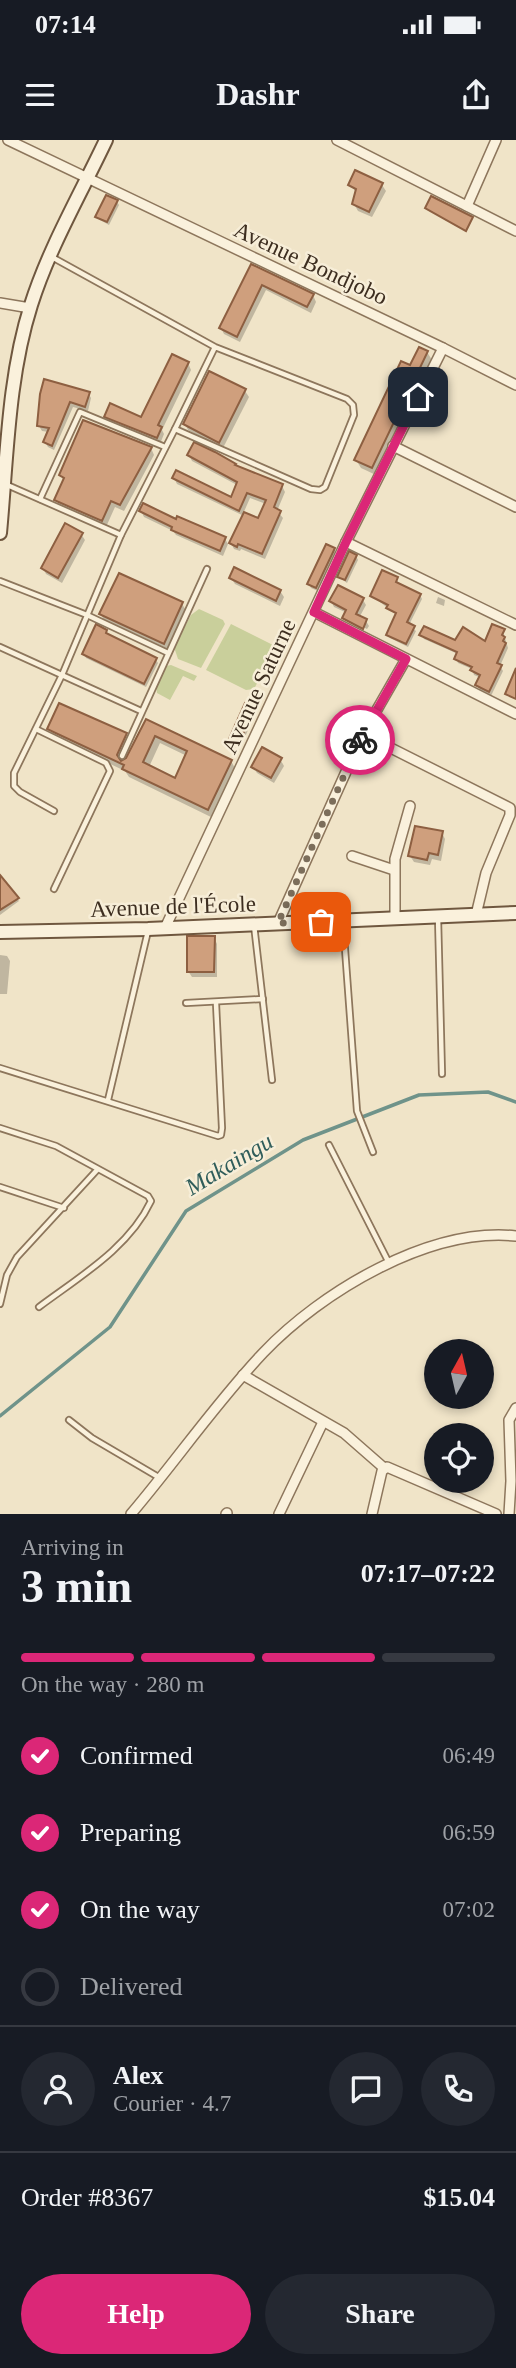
<!DOCTYPE html>
<html lang="en">
<head>
<meta charset="utf-8">
<style>
	body { margin:0; font-family:Georgia,serif; background:#242831; color:#f1f3f6; height:100vh; display:flex; flex-direction:column; font-size:26px; white-space:nowrap }
	* { box-sizing:border-box; margin:0 }
	p { font-size:23px; color:#9ea1a6 }
	.icon { flex:none; width:38px; height:38px; fill:none; stroke:currentColor; stroke-width:2; stroke-linecap:round; stroke-linejoin:round }
	.map { position:relative; height:1374px; overflow:hidden }
	.side { display:flex; flex-direction:column; background:#171b24; flex:1 }
	.side>* { flex:none }
	.needle { width:46px; rotate:8deg }
	.fabs { position:absolute; left:424px; top:1199px; display:grid; gap:14px }
	.fabs a { display:grid; place-items:center; width:70px; height:70px; border-radius:50%; background:#171b24; box-shadow:0 4px 10px #0003; font-size:35px }
	.pin { position:absolute; display:grid; place-items:center; width:60px; height:60px; color:#fff; margin:-30px; border-radius:14px; box-shadow:0 4px 10px #0006 }
	.courier { position:absolute; display:grid; place-items:center; width:70px; height:70px; margin:-35px; border:5px solid #db2777; border-radius:50%; background:#fff; color:#222; box-shadow:0 2px 9px #0007 }
	.head em { font-style:normal; font-weight:800 }
	.head div { display:flex; flex-direction:column-reverse }
	.head { display:flex; align-items:center; justify-content:space-between; height:119px; padding:0 21px }
	h1 { font-size:46px; font-weight:800; line-height:52px }
	.bar { display:grid; grid-template-columns:repeat(4,1fr); gap:10px 7px; align-content:center; height:84px; padding:0 21px }
	.bar i { height:9px; border-radius:5px; background:#363941 }
	.bar .on { background:#db2777 }
	.bar p { grid-column:span 4 }
	.line { display:flex; align-items:center; gap:18px; padding:0 21px; border-top:2px solid #363941 }
	.line div { flex:1 }
	.round { display:grid; place-items:center; flex:none; width:74px; height:74px; border-radius:37px; background:#242831 }
	ol { padding:0 21px; list-style:none }
	li { display:flex; align-items:center; gap:21px; height:77px }
	li p { margin-inline-start:auto }
	li .icon { padding:7px; border-radius:50%; background:#db2777; color:#fff; stroke-width:4 }
	li:last-child { color:#9ea1a6 }
	li i { width:38px; height:38px; border:4px solid #363941; border-radius:50% }
	.primary-button { display:flex; gap:14px; margin-top:auto; padding:14px 21px }
	.primary-button a { flex:1; height:80px; border-radius:42px; background:#db2777; color:#fff; font-size:28px; font-weight:800; line-height:80px; text-align:center }
	.primary-button a+a { background:#242831; color:#f1f3f6 }
	.status { display:flex; justify-content:space-between; align-items:center; height:49px; padding:0 35px; background:#171b24; direction:ltr }
	.status svg { height:19px; fill:currentColor }
	header { display:flex; justify-content:space-between; align-items:center; height:91px; padding:0 21px; background:#171b24; font-size:32px; font-weight:800 }
	.map>svg:first-child { display:block }
	.green { fill:#c9cf9b }
	.shadow { fill:#0003; fill-rule:evenodd }
	.lines { fill:none; stroke-linecap:round; stroke-linejoin:round }
	.stream { stroke:#6f938a; stroke-width:3.5 }
	.building { fill:#cf9f7d; stroke:#8d5f41; stroke-width:2; fill-rule:evenodd }
	.lane-casing { stroke:#8d765c; stroke-width:8 }
	.street-casing { stroke:#8d765c; stroke-width:12 }
	.secondary-casing { stroke:#6f573f; stroke-width:16 }
	.lane { stroke:#faf1dc; stroke-width:4.5 }
	.street { stroke:#faf1dc; stroke-width:9 }
	.secondary { stroke:#faf1dc; stroke-width:12 }
	.done { stroke:#7c6e5b; stroke-width:7; stroke-dasharray:0 12.6 }
	.route { stroke:#db2777; stroke-width:9 }
	.labels { text-anchor:middle; stroke-width:5; stroke-linejoin:round; paint-order:stroke }
	.street-label { font-size:23px; fill:#3d2e20; stroke:#f7eed8 }
	.water-label { font-size:24px; font-style:italic; fill:#2f5d5a; stroke:#f7eed8 }
</style>
</head>
<body>
<div class="status"><b>07:14</b><svg viewBox="0 0 49 12"><path d="M0 12V9h3v3zM5 12V6h3v6zM10 12V3h3v9zM15 12V0h3v12zM26 1h20v11H26zM47 4h2v5h-2z"/></svg></div>
<header><svg class="icon" aria-label="menu" viewBox="0 0 24 24"><path d="M4 6h16M4 12h16M4 18h16"/></svg>Dashr<svg class="icon" aria-label="share" viewBox="0 0 24 24"><path d="M12 15V3M7 8l5-5 5 5M5 13v7h14v-7"/></svg></header>
<div class="map">
<svg width="516" height="1374" viewBox="0 0 516 1374">
	<rect width="100%" height="100%" fill="#f0e4c8"/>
	<g class="green">
		<path d="M199 469 223 480 225 484 201 528 178 519 174 507 191 475Z"/>
		<path d="M231 484 273 505V513L254 549 246 550 206 530Z"/>
		<path d="M171 525 197 536 194 541 183 536 170 560 157 553 156 546 166 526Z"/>
	</g>
	<g class="shadow">
		<path d="M356 33 382 45 386 51 372 77 358 71 354 64 357 53 350 45Z"/>
		<path d="M117 62 119 65 109 85 100 80 97 77Z"/>
		<path d="M252 126 313 155 316 162 311 173 266 150 240 202 224 194 221 188Z"/>
		<path d="M427 212 432 220 376 335 361 328 356 320 411 228Z"/>
		<path d="M188 223 191 230 162 290 164 294 160 304 109 283 106 277 142 279Z"/>
		<path d="M245 251 249 257 223 308 188 290 185 284Z"/>
		<path d="M88 253 91 258 88 271 73 267 54 310 48 307 45 302 49 292 42 291 39 286 42 254Z"/>
		<path d="M151 308 154 315 124 371 115 367 106 387 60 367 56 360 64 342 61 335Z"/>
		<path d="M189 315 236 328 282 346 285 352 277 371 283 378 265 419 241 409 240 411 234 409 231 403 244 376 177 344 174 338 232 359 237 345 192 321ZM250 358 266 364 258 381 243 374Z"/>
		<path d="M141 371 225 399 228 404 223 416 176 395 173 391 144 377Z"/>
		<path d="M81 394 85 400 62 443 46 434 43 428Z"/>
		<path d="M334 409 336 413 318 451 311 448 309 444Z"/>
		<path d="M356 416 358 420 347 443 339 437Z"/>
		<path d="M231 438 280 451 284 457 280 466 235 444Z"/>
		<path d="M397 439 398 444 420 455 422 459 409 485 416 491 408 507 390 498 388 495 397 475 372 456Z"/>
		<path d="M438 457 445 460 444 466 436 463Z"/>
		<path d="M363 460 366 465 359 478 366 481 369 486 367 489 346 478V482L344 478 347 473 334 467 331 461Z"/>
		<path d="M182 464 187 472 168 511 105 483 101 474Z"/>
		<path d="M106 491 108 495 155 519 158 523 146 547 86 518 84 514Z"/>
		<path d="M503 491 508 508 500 526 503 531 491 556 480 550 477 545 481 538 474 535 472 529 458 523 456 518 458 514 424 499 421 494 456 502 485 504Z"/>
		<path d="M254 568 256 572 240 608 233 604 230 600Z"/>
		<path d="M147 581 231 621 236 630 213 678 129 637 125 631 54 597 49 588 126 595 131 603 122 622 128 619ZM160 603 187 616 176 640 149 627Z"/>
		<path d="M280 619 284 626 274 643 257 633 253 627Z"/>
		<path d="M442 693 445 699 441 721 432 719 430 725 414 722 410 716Z"/>
		<path d="M9 749 19 761 0 775V756Z"/>
		<path d="M214 797 217 804V837H192L188 831Z"/>
		<path d="M0 815 7 816 10 821 7 854H0Z"/>
	</g>
	<g class="lines">
		<path class="stream" d="M0 1276 110 1187 186 1071 303 1000 419 955 488 952 516 962"/>
	</g>
	<g class="building">
		<path d="M355 30 383 43 369 72 352 64 356 49 348 45Z"/>
		<path d="M106 55 118 60 107 82 95 77Z"/>
		<path d="M431 56 473 77 466 91 425 68Z"/>
		<path d="M251 124 314 154 307 167 262 145 237 197 219 188Z"/>
		<path d="M419 207 428 211 372 328 354 320 401 221 410 225Z"/>
		<path d="M172 214 189 222 158 285 162 287 157 298 104 277 110 263 141 277Z"/>
		<path d="M209 231 246 249 219 303 183 284Z"/>
		<path d="M44 239 90 252 85 267 70 262 52 306 43 302 49 288 37 286 40 254Z"/>
		<path d="M83 280 152 307 120 365 111 361 102 381 54 360 64 338 59 335Z"/>
		<path d="M194 302 215 312 236 324 235 325 283 344 274 367 281 371 262 414 238 404 237 407 229 403 244 372 258 378 266 360 247 353 239 371 172 338 176 330 231 357 237 342 187 315Z"/>
		<path d="M143 363 176 379 177 376 226 397 220 411 171 390 172 387 139 371Z"/>
		<path d="M65 383 83 393 58 438 41 428Z"/>
		<path d="M326 404 335 408 316 448 307 444Z"/>
		<path d="M349 411 357 415 345 440 337 437Z"/>
		<path d="M234 427 281 450 276 461 229 438Z"/>
		<path d="M382 430 398 437 396 442 421 454 407 482 415 486 406 504 386 495 396 473 386 468 388 465 370 456Z"/>
		<path d="M119 433 183 462 164 504 99 474Z"/>
		<path d="M338 445 364 458 356 474 367 479 363 489 342 478 346 470 329 461Z"/>
		<path d="M96 484 107 490 106 493 157 518 144 544 82 514Z"/>
		<path d="M492 484 505 489 502 495 505 497 503 501 506 503 497 523 502 525 489 552 475 545 480 535 470 530 472 527 454 519 457 512 419 495 424 486 455 500 463 487 485 501Z"/>
		<path d="M516 528V559L505 554Z"/>
		<path d="M59 563 127 593 117 615 121 621 126 618 146 579 232 620 208 670 122 629 124 625 47 589ZM155 596 187 611 175 638 143 622Z"/>
		<path d="M245 563 255 567 238 605 228 601Z"/>
		<path d="M262 607 282 618 271 638 251 627Z"/>
		<path d="M415 686 443 691 438 715 429 713 427 720 408 716Z"/>
		<path d="M0 735 19 758 0 770Z"/>
		<path d="M187 796H215L214 832H187Z"/>
	</g>
	<g class="lines">
		<g class="lane-casing">
			<g id="lane">
				<path d="M50 116 215 207 347 259 353 265 354 275 325 347 320 350 311 349 175 289 215 207"/>
				<path d="M5 344 121 395"/>
				<path d="M40 359 80 272 165 307"/>
				<path d="M0 441 87 475 168 513"/>
				<path d="M0 507 141 571"/>
				<path d="M36 589 106 623 110 631 54 749"/>
				<path d="M122 616 207 429"/>
				<path d="M54 671 20 652 14 646V633L62 535 121 395 175 289"/>
				<path d="M438 777 442 934"/>
				<path d="M343 782 357 971 373 1012"/>
				<path d="M254 785 272 940"/>
				<path d="M186 863 263 859"/>
				<path d="M0 928 218 996 221 995 222 988 216 863"/>
				<path d="M108 960 148 791"/>
				<path d="M0 988 56 1006 148 1056 151 1061C129 1108 79 1137 39 1167"/>
				<path d="M329 1005 388 1121"/>
				<path d="M0 1047 64 1068"/>
				<path d="M0 1164 7 1135 17 1117 97 1030"/>
				<path d="M69 1280 92 1298 160 1338"/>
			</g>
		</g>
		<g class="street-casing">
			<g id="street">
				<path d="M8 0 443 208 516 245"/>
				<path d="M337 0 516 91"/>
				<path d="M467 66 496 0"/>
				<path d="M0 163 30 168"/>
				<path d="M393 306 516 367"/>
				<path d="M346 402 516 485"/>
				<path d="M314 472 516 574"/>
				<path d="M363 594 510 668V675L486 733 476 775"/>
				<path d="M352 716 394 730"/>
				<path d="M395 778V719L410 666"/>
				<path d="M278 783 363 594 406 519"/>
				<path d="M165 788 346 402 443 208"/>
				<path d="M243 1235 344 1293 384 1328"/>
				<path d="M131 1374C176 1321 215 1264 263 1213 321 1152 429 1087 516 1096"/>
				<path d="M226 1374 227 1373"/>
				<path d="M279 1374 323 1282"/>
				<path d="M372 1374 382 1331 387 1327 496 1374"/>
				<path d="M509 1374 511 1341 509 1280 516 1268"/>
			</g>
		</g>
		<g class="secondary-casing">
			<g id="secondary">
				<path d="M0 393C7 318 8 237 31 165 49 108 80 55 106 0"/>
				<path d="M0 792 148 789 516 773"/>
			</g>
		</g>
		<use href="#lane" class="lane"/>
		<use href="#street" class="street"/>
		<use href="#secondary" class="secondary"/>
	</g>
	<g class="lines">
		<path class="done" d="M321 782 278 783 360 600"/>
		<path class="route" d="M360 600 406 519 314 472 346 402 418 257"/>
	</g>
	<g class="labels">
		<g class="street-label">
			<text transform="translate(311 123) rotate(25)" y="8">Avenue Bondjobo</text>
			<text transform="translate(258 546) rotate(-65)" y="8">Avenue Saturne</text>
			<text transform="translate(173 766) rotate(-2)" y="8">Avenue de l'École</text>
		</g>
		<g class="water-label">
			<text transform="translate(229 1024) rotate(-31)" y="8">Makaingu</text>
		</g>
	</g>
</svg>
<div class="fabs">
<a><svg class="needle" viewBox="-14 -14 28 28"><path d="M0-13l5 13h-10z" fill="#e53935"/><path d="M0 13l5-13h-10z" fill="#9ea1a6"/></svg></a>
<a><svg class="icon" aria-label="locate" viewBox="0 0 24 24"><circle cx="12" cy="12" r="6"/><path d="M12 2v4M12 18v4M2 12h4M18 12h4"/></svg></a>
</div>
<div class="pin" style="left:321px;top:782px;background:#ea580c"><svg class="icon" aria-label="bag" viewBox="0 0 24 24"><path d="M5 8h14l-1 12H6zM9 8a3 3 0 0 1 6 0"/></svg></div>
<div class="pin" style="left:418px;top:257px;background:#1f2937"><svg class="icon" aria-label="home" viewBox="0 0 24 24"><path d="M3 11l9-7 9 7M6 9v11h12V9"/></svg></div>
<div class="courier" style="left:360px;top:600px"><svg class="icon" aria-label="bike" viewBox="0 0 24 24"><circle cx="6" cy="16" r="4"/><circle cx="18" cy="16" r="4"/><path d="M6 16l4-8h5l3 8M10 8l3 8H6M13 5h3"/></svg></div>
</div>
<section class="side">
<div class="head"><div><h1>3 min</h1><p>Arriving in</p></div><em>07:17–07:22</em></div>
<div class="bar"><i class="on"></i><i class="on"></i><i class="on"></i><i></i><p>On the way · 280 m</p></div>
<ol>
<li><svg class="icon" aria-label="check" viewBox="0 0 24 24"><path d="M5 12l5 5 9-10"/></svg>Confirmed<p>06:49</p></li>
<li><svg class="icon" aria-label="check" viewBox="0 0 24 24"><path d="M5 12l5 5 9-10"/></svg>Preparing<p>06:59</p></li>
<li><svg class="icon" aria-label="check" viewBox="0 0 24 24"><path d="M5 12l5 5 9-10"/></svg>On the way<p>07:02</p></li>
<li><i></i>Delivered</li>
</ol>
<div class="line" style="height:126px"><a class="round"><svg class="icon" aria-label="person" viewBox="0 0 24 24"><circle cx="12" cy="8" r="4"/><path d="M4 21q1-7 8-7t8 7"/></svg></a><div><b>Alex</b><p>Courier · 4.7</p></div><a class="round"><svg class="icon" aria-label="chat" viewBox="0 0 24 24"><path d="M4 5h16v11H9l-5 4z"/></svg></a><a class="round"><svg class="icon" aria-label="phone" viewBox="0 0 24 24"><path d="M5 4h4l2 5-3 2q2 4 5 5l2-3 5 2v4C11 20 4 13 5 4z"/></svg></a></div>
<div class="line" style="height:91px"><div>Order #8367</div><b>$15.04</b></div>
<div class="primary-button"><a>Help</a><a>Share</a></div>
</section>
</body>
</html>
